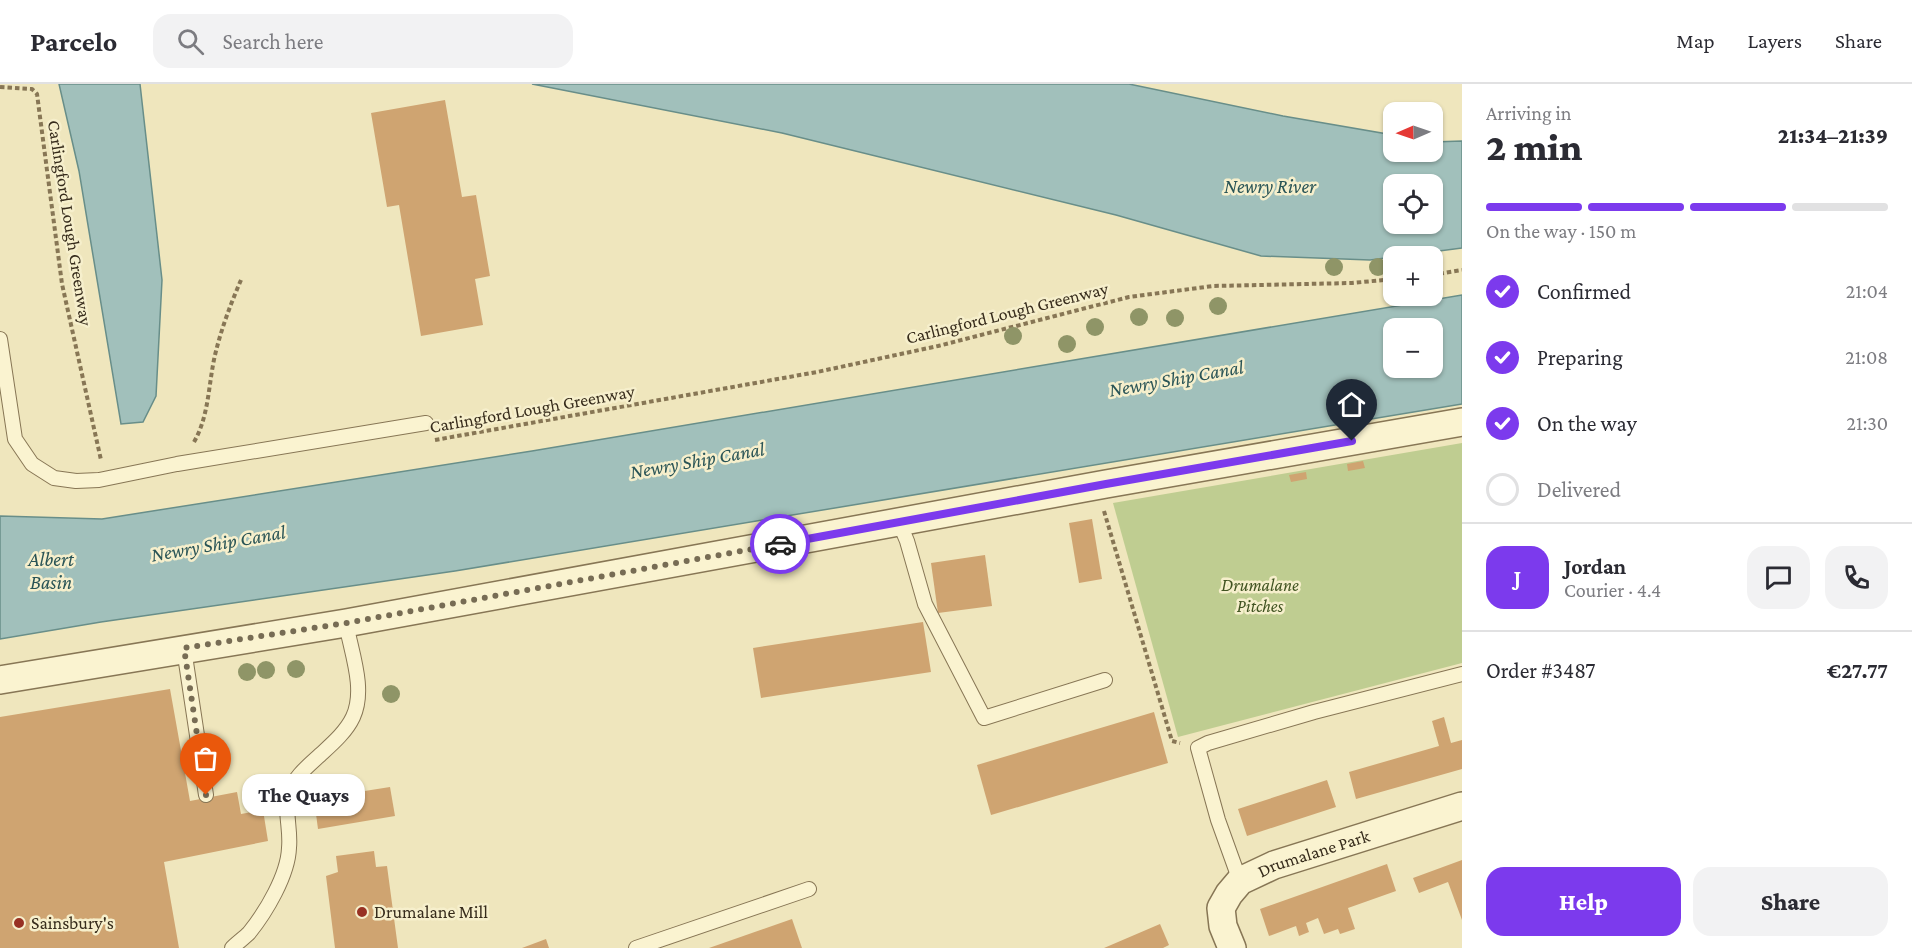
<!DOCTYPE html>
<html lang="en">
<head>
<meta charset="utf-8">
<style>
	body { margin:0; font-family:"Crimson Pro",serif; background:#f2f2f3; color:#2b2b33; height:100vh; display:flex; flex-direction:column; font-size:22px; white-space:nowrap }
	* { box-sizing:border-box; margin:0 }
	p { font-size:20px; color:#7c7c81 }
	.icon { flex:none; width:33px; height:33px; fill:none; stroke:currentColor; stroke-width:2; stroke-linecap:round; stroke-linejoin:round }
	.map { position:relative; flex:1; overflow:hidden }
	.sheet { display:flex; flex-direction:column; background:#fff; width:450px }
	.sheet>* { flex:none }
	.needle { width:39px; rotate:268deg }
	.tools { position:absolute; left:1383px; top:18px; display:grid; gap:12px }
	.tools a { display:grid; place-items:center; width:60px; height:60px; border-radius:12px; background:#fff; box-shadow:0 2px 4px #0004; font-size:30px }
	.pin { position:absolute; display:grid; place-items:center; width:51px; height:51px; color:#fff; margin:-62px -26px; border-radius:50% 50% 50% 0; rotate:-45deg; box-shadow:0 0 6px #0007 }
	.pin .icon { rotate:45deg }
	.courier { position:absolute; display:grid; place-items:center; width:60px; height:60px; margin:-30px; border:4px solid #7c3aed; border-radius:50%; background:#fff; color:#222; box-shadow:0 2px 8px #0007 }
	.bubble { position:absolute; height:42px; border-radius:18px; background:#fff; box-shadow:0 2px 4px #0004; font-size:20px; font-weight:800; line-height:42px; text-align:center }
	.summary em { font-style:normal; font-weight:800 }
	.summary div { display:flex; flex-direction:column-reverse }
	.summary { display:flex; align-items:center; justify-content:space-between; height:102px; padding:0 24px }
	h1 { font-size:39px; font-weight:800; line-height:45px }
	.bar { display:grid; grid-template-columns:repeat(4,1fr); gap:9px 6px; align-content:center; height:72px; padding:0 24px }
	.bar i { height:8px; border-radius:4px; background:#e1e1e2 }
	.bar .selected { background:#7c3aed }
	.bar p { grid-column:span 4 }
	.line { display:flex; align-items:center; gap:15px; padding:0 24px; border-top:2px solid #e1e1e2 }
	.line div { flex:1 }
	.round { display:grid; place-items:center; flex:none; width:63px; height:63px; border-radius:18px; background:#f2f2f3 }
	ol { padding:0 24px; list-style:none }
	li { display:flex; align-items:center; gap:18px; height:66px }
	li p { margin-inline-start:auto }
	li .icon { padding:6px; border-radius:50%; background:#7c3aed; color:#fff; stroke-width:4 }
	li:last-child { color:#7c7c81 }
	li i { width:33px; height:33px; border:3px solid #e1e1e2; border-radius:50% }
	.cta { display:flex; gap:12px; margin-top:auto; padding:12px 24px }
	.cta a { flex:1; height:69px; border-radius:18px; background:#7c3aed; color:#fff; font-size:24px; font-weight:800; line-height:69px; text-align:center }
	.cta a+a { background:#f2f2f3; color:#2b2b33 }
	header { display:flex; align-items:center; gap:36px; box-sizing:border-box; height:84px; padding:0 30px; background:#fff; border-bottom:2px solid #e1e1e2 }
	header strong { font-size:28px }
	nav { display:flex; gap:33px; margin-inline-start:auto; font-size:21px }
	.search { width:420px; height:54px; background:#f2f2f3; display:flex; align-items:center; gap:15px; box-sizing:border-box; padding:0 21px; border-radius:18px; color:#7c7c81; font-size:22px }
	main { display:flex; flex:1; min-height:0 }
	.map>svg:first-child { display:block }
	.green { fill:#bfcd91 }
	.water { fill:#a1c0bb; stroke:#688e89; stroke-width:1.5; fill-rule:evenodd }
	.building { fill:#cfa471 }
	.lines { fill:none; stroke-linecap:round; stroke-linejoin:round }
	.service-casing { stroke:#877655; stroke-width:16 }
	.minor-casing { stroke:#877655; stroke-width:30 }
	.path { stroke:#877655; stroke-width:4; stroke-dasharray:4.5 3; stroke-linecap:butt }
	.service { stroke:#faf3d0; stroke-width:14 }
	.minor { stroke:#faf3d0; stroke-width:27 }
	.tree { fill:#8f9567 }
	.done { stroke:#776c54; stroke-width:6; stroke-dasharray:0 10.8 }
	.route { stroke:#7c3aed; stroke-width:8 }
	.poi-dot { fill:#983123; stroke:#f6efcc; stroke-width:2 }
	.labels { text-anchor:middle; stroke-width:5; stroke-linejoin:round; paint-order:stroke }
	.street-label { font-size:18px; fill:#362b1b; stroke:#f6efcc }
	.park-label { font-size:18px; font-style:italic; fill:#405321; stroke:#f6efcc }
	.poi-label { font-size:18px; fill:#362b1b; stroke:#f6efcc; text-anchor:start }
	.water-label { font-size:20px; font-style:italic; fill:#295456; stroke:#f6efcc }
</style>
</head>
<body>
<header>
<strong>Parcelo</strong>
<div class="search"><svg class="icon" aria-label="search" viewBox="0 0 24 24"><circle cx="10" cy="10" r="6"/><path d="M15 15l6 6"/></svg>Search here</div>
<nav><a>Map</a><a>Layers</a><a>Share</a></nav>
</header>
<main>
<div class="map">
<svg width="1462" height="864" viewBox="0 0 1462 864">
	<rect width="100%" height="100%" fill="#efe6bd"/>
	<path class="green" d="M1462 359V579L1178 653 1113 419Z"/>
	<g class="water">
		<path d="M59 0H140L162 196 156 312 143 338 121 340 79 87Z"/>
		<path d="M532 0H1129L1283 32 1393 51 1394 68H1432L1433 58 1462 57V164L1370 176 1261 172 1116 131 782 49ZM1432 100V140H1394V100Z"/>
		<path d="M1462 211V320L455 487 101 538 0 555V432L102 435 532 367ZM1394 244H1432V284H1394Z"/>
	</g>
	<g class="building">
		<path d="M445 16 462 113 476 111 490 192 475 195 483 241 421 252 399 121 387 123 371 29Z"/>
		<path d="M1363 377 1365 384 1348 387 1347 380Z"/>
		<path d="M1306 388 1307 395 1291 398 1289 391Z"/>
		<path d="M1092 435 1102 495 1079 499 1069 439Z"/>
		<path d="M985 471 992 522 938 529 931 479Z"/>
		<path d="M923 538 931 588 761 614 753 564Z"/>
		<path d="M170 605 190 717 237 708 241 730 263 726 268 757 164 778 179 864H0V633Z"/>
		<path d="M1154 628 1168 679 991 731 977 681Z"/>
		<path d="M1444 633 1451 659 1462 656V685L1356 715 1349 688 1439 662 1432 637Z"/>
		<path d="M1327 696 1336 723 1247 752 1238 725Z"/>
		<path d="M390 703 395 732 318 745 314 715Z"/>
		<path d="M374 767 376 783 387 782 398 864H335L326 792 338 788 336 772Z"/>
		<path d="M1462 776V836L1448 798 1419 809 1413 794Z"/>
		<path d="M1387 780 1396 807 1348 824 1355 845 1340 850 1338 845 1324 850 1318 834 1306 839 1309 848 1299 852 1296 842 1269 852 1260 825Z"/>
		<path d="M792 835 802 864H709Z"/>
		<path d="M1160 840 1169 861 1163 864H1104Z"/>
		<path d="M546 855 549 864H522Z"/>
	</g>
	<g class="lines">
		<g class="service-casing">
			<g id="service">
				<path d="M0 255 15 355 32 380 54 394 76 397 99 396 177 380 426 339"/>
				<path d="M899 438 907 457 925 520 984 634 1105 596"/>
				<path d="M184 565 206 711"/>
				<path d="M1240 797 1218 736 1198 664 1208 659 1314 628 1462 590"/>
				<path d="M232 864C237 859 244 854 249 849 266 828 288 791 289 764 291 745 284 728 289 709 294 693 308 682 320 671 332 660 346 648 353 633 366 605 351 568 346 539"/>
				<path d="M636 864 809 805"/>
			</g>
		</g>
		<g class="minor-casing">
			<g id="minor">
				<path d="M0 596 346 539 1106 400 1462 338"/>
				<path id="s1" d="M1232 864 1223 842 1221 824 1229 810 1240 797 1274 781 1462 722"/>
			</g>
		</g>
		<g class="path">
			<path d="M0 3 32 5 37 10 62 200 101 376"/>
			<path d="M1432 191 1462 186"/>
			<path d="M435 356 817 288 938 262 1129 213 1213 202 1352 199 1394 195"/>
			<path d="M194 358C210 330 208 298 216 267 222 243 231 219 241 196"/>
			<path d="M1104 427 1172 657 1180 659"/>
		</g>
		<use href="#service" class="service"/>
		<use href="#minor" class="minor"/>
	</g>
	<g class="tree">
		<circle cx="1334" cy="183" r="9"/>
		<circle cx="1378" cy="183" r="9"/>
		<circle cx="1218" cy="222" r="9"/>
		<circle cx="1139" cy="233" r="9"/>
		<circle cx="1175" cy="234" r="9"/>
		<circle cx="1095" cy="243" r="9"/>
		<circle cx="1013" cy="252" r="9"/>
		<circle cx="1067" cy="260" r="9"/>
		<circle cx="296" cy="585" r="9"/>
		<circle cx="266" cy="586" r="9"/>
		<circle cx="247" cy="588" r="9"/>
		<circle cx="391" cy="610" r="9"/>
	</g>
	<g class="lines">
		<path class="done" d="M206 711 184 564 346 539 780 460"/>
		<path class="route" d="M780 460 1106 400 1352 357"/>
	</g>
	<g class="poi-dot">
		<circle cx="362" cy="828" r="6"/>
		<circle cx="19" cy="839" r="6"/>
	</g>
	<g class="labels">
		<g class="street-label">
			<text transform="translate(70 139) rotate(81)" y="6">Carlingford Lough Greenway</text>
			<text transform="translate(1007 229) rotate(-14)" y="6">Carlingford Lough Greenway</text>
			<text transform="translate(532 325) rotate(-10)" y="6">Carlingford Lough Greenway</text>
			<text dy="6" stroke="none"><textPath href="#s1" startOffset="154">Drumalane Park</textPath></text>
		</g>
		<g class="park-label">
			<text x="1260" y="507">Drumalane<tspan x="1260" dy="21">Pitches</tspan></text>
		</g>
		<g class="poi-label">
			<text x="374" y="834">Drumalane Mill</text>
			<text x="31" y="845">Sainsbury's</text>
		</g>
		<g class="water-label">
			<text x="1270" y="109">Newry River</text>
			<text transform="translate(1176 294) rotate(-10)" y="7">Newry Ship Canal</text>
			<text transform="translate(697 376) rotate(-10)" y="7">Newry Ship Canal</text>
			<text transform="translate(218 459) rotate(-10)" y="7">Newry Ship Canal</text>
			<text x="51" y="482">Albert<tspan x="51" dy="23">Basin</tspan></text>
		</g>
	</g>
</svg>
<div class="tools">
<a><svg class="needle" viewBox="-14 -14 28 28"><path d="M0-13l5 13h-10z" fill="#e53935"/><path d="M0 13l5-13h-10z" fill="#7c7c81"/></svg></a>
<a><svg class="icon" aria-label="locate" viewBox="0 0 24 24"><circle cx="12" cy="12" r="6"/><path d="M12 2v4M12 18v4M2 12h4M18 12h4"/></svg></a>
<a>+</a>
<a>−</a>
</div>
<div class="pin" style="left:206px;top:711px;background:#ea580c"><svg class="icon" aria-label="bag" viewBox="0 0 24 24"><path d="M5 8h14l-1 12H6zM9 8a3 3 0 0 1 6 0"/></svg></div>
<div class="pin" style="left:1352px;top:357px;background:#1f2937"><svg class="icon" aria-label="home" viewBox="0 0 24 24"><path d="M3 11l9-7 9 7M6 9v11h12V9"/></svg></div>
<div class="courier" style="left:780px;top:460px"><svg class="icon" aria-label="car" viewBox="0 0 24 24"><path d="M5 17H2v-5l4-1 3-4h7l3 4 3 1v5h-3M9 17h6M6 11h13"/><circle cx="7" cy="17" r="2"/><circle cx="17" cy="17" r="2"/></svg></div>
<div class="bubble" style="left:242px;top:690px;width:123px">The Quays</div>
</div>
<section class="sheet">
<div class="summary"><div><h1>2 min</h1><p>Arriving in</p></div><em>21:34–21:39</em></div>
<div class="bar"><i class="selected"></i><i class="selected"></i><i class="selected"></i><i></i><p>On the way · 150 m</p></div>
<ol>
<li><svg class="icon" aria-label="check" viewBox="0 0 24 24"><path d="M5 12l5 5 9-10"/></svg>Confirmed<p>21:04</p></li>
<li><svg class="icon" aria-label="check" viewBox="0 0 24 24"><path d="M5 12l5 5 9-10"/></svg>Preparing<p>21:08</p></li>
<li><svg class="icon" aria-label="check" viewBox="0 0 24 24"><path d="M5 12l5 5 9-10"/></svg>On the way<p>21:30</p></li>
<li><i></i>Delivered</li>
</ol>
<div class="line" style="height:108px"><b class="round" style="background:#7c3aed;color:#fff">J</b><div><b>Jordan</b><p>Courier · 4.4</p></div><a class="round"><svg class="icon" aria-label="chat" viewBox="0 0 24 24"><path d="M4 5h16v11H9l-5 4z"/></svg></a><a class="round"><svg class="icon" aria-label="phone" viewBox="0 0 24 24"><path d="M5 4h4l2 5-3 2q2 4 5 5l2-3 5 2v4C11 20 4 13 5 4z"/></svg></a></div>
<div class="line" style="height:78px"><div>Order #3487</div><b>€27.77</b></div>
<div class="cta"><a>Help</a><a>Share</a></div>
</section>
</main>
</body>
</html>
